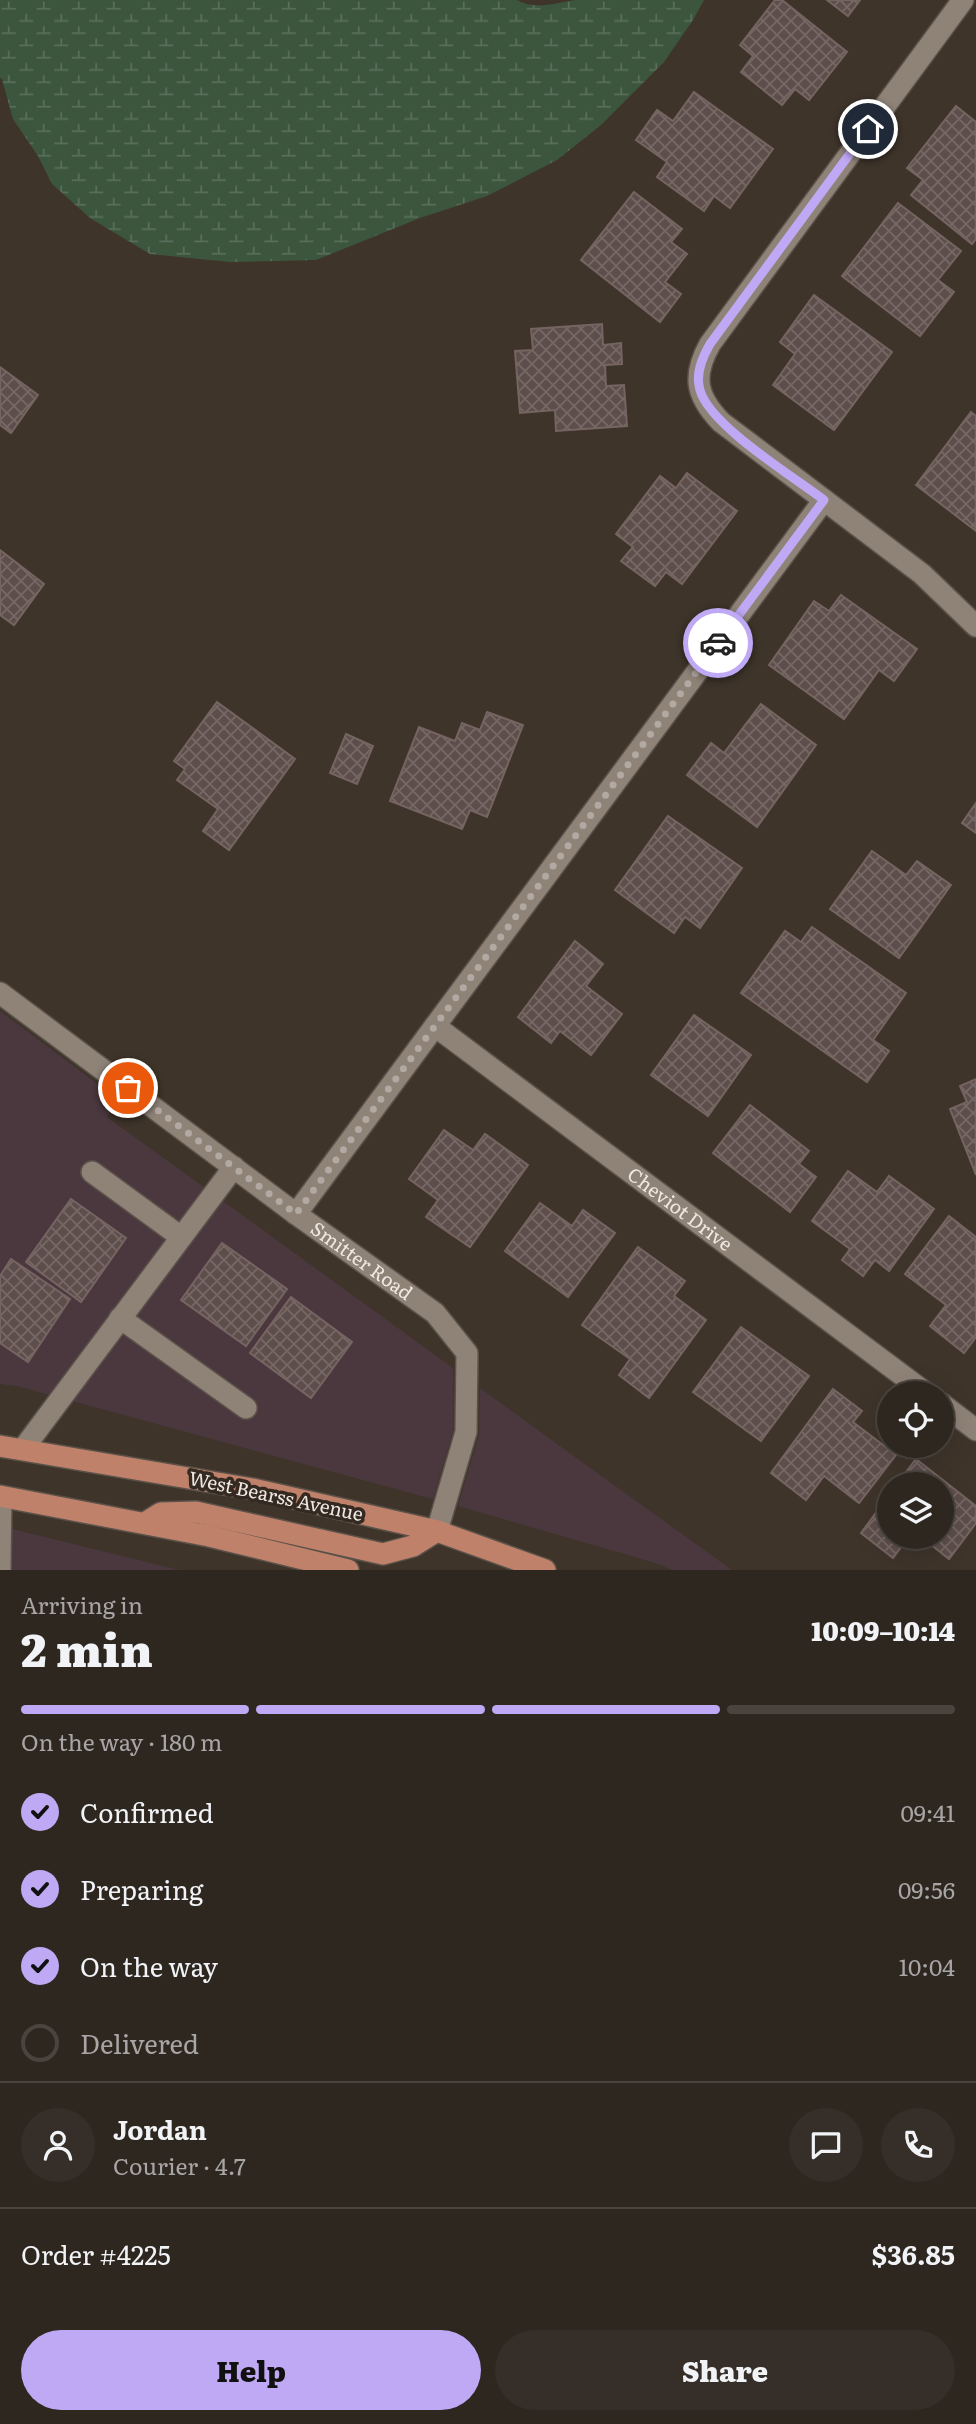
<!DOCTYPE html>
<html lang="en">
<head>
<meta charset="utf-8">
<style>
	body { margin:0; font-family:Literata,serif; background:#362f29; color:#f1f3f6; height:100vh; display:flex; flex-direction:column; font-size:26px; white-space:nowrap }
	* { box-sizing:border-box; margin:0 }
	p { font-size:23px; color:#a7a5a5 }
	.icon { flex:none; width:38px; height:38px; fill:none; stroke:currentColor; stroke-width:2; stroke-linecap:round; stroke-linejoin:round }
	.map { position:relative; height:1570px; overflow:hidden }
	.sheet { display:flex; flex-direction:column; background:#2e2720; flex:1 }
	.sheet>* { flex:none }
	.buttons { position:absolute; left:877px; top:1381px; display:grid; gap:14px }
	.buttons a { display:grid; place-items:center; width:77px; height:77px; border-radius:50%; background:#2e2720; box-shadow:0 7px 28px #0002,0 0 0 2px #49443e; font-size:35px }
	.pin { position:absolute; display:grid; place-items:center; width:60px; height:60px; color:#fff; margin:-30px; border:4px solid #fff; border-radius:50%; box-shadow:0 2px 7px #0007 }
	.courier { position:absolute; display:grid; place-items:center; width:70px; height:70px; margin:-35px; border:5px solid #bfa8f4; border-radius:50%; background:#fff; color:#222; box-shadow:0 2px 9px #0007 }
	.head em { font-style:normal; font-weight:800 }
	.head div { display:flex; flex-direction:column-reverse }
	.head { display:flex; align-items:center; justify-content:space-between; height:119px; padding:0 21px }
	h1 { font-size:46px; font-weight:800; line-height:52px }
	.bar { display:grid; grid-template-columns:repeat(4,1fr); gap:10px 7px; align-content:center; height:84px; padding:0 21px }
	.bar i { height:9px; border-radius:5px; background:#49443e }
	.bar .selected { background:#bfa8f4 }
	.bar p { grid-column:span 4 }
	.line { display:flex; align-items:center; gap:18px; padding:0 21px; border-top:2px solid #49443e }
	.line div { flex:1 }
	.round { display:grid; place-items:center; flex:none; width:74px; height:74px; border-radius:37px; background:#362f29 }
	ol { padding:0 21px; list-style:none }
	li { display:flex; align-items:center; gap:21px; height:77px }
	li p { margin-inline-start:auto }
	li .icon { padding:7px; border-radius:50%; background:#bfa8f4; color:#111; stroke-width:4 }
	li:last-child { color:#a7a5a5 }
	li i { width:38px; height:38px; border:4px solid #49443e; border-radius:50% }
	.primary-button { display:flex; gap:14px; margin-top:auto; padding:14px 21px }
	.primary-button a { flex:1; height:80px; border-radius:42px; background:#bfa8f4; color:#111; font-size:28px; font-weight:800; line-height:80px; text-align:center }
	.primary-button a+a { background:#362f29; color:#f1f3f6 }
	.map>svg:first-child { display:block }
	.commercial { fill:#4b383f }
	.wetland { fill:url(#wetland-marsh) }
	.building { fill:url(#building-cross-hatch); stroke:#756462; stroke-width:2 }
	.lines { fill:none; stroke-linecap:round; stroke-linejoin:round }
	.minor-casing { stroke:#5a5149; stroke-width:24 }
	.major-casing { stroke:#5a5149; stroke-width:24 }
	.minor { stroke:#8f8378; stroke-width:21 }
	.major { stroke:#c0816a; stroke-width:21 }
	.done { stroke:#b1a9a2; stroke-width:7; stroke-dasharray:0 12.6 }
	.route { stroke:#bfa8f4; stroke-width:9 }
	.labels { text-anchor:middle; stroke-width:7; stroke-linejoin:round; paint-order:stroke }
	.street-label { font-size:19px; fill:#efe8e2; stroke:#342a21 }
</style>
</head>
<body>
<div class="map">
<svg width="976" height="1570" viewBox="0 0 976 1570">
	<defs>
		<pattern id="wetland-marsh" width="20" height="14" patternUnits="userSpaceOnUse" patternTransform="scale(1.75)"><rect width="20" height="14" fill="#3c563e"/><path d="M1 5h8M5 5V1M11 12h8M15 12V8" fill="none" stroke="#586e5a"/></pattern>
		<pattern id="building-cross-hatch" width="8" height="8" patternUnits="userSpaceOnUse" patternTransform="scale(1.75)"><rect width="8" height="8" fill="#5e4e4b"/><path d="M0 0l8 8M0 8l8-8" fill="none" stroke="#756865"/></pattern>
	</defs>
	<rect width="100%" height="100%" fill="#3e342a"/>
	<g class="commercial">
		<path d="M0 1011 119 1100 107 1117 453 1368V1432L433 1499 17 1386 0 1384Z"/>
		<path d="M480 1388 546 1436 732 1570H672L659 1564 458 1506 479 1435Z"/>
		<path d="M0 1526 179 1570H0Z"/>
	</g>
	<path class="wetland" d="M0 0H517C536 11 557 2 577 0 617 0 663 0 704 0L693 20 664 62 601 125 557 160 487 196 420 218 316 260 230 262 150 254 90 218 52 184 38 156 13 119 2 79 0 78Z"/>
	<g class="building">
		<path d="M775 0H782L847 52 809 100 795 89 782 105 741 72 753 56 740 45Z"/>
		<path d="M827 0H860L848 16Z"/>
		<path d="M694 92 773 149 730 208 714 196 704 211 657 177 667 162 636 140 657 110 673 121Z"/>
		<path d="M956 106 976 122V239L972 244 911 195 923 180 907 168Z"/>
		<path d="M634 192 682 229 671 242 687 254 665 282 681 294 660 322 581 260Z"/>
		<path d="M898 203 961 251 938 280 954 292 920 336 842 276Z"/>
		<path d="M814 295 892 352 834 430 773 385 795 354 780 342Z"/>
		<path d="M602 324 603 345 621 343 622 364 605 365 606 386 624 385 627 426 556 431 555 410 520 413 515 351 533 350 531 329Z"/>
		<path d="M0 367 38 395 11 433 0 425Z"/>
		<path d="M971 412 976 416V531L916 485Z"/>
		<path d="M687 473 737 511 682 584 666 572 655 586 621 561 633 547 616 534 660 476 676 488Z"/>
		<path d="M0 550 44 584 14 625 0 615Z"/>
		<path d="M841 595 917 649 894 681 879 670 844 719 769 665 814 601 829 611Z"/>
		<path d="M217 702 295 759 229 850 203 831 218 809 177 780 185 769 174 761Z"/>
		<path d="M761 704 816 745 757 827 687 775 711 743 724 753Z"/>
		<path d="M487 712 523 725 487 817 470 810 462 829 390 801 419 727 455 741 462 723 480 730Z"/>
		<path d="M346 734 373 746 357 784 330 773Z"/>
		<path d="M976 803V833L962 823Z"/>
		<path d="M668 816 742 868 700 928 685 917 674 933 615 890Z"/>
		<path d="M872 851 906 875 917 861 951 885 899 958 830 909Z"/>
		<path d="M812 927 906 993 873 1040 889 1051 867 1082 741 993 785 931 801 942Z"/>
		<path d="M575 941 603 964 586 986 622 1014 591 1055 560 1031 551 1043 518 1017Z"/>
		<path d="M694 1015 751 1055 708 1116 651 1075Z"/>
		<path d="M976 1079V1175L950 1109 967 1102 960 1086Z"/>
		<path d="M750 1105 809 1151 799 1164 816 1177 790 1212 713 1153Z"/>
		<path d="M444 1130 473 1150 485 1134 528 1165 470 1247 426 1217 438 1200 409 1179Z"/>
		<path d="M848 1171 877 1192 889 1176 934 1209 889 1271 875 1260 863 1276 842 1260 850 1249 812 1221Z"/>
		<path d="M71 1199 126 1238 81 1302 26 1262Z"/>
		<path d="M540 1203 572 1226 583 1210 615 1233 568 1297 505 1251Z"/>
		<path d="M949 1216 976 1237V1337L964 1353 930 1326 946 1305 905 1274Z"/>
		<path d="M222 1243 287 1289 246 1346 181 1300Z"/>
		<path d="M638 1247 685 1281 674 1296 706 1320 649 1398 619 1375 630 1359 582 1325Z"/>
		<path d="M11 1259 70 1299 28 1362 0 1343V1276Z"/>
		<path d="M291 1297 352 1342 311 1398 250 1353Z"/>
		<path d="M741 1327 809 1376 761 1441 693 1392Z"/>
		<path d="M833 1389 862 1411 853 1422 896 1455 859 1503 824 1476 806 1500 771 1473Z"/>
		<path d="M916 1459 976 1506V1523L949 1559 920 1536H942V1484H897Z"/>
		<path d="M889 1495V1536H909L893 1558 861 1533Z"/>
	</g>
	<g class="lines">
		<g class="minor-casing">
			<g id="minor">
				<path d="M963 0 710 344C692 376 696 396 721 422L922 574 976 626"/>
				<path id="s1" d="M0 993 296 1214 435 1313 467 1353 466 1432 437 1531"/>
				<path id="s2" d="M435 1026 926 1393"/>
				<path d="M92 1172 181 1237"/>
				<path d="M296 1214 824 500"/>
				<path d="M120 1318 246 1408"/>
				<path d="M942 1404 976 1430"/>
				<path d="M23 1449 234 1167"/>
				<path d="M0 1570 1 1497"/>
			</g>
		</g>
		<g class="major-casing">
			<g id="major">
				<path d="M0 1446 253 1489 437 1531 545 1570"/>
				<path d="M0 1496 209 1536 348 1570"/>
				<path d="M145 1523 161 1513 196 1512 383 1554 413 1546 437 1531"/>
			</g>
		</g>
		<use href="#minor" class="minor"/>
		<use href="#major" class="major"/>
	</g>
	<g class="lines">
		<path class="done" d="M128 1088 296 1214 718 643"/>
		<path class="route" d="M718 643 824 500C794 477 709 425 700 390 695 374 702 358 710 344L868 129"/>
	</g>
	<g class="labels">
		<g class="street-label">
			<text dy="7" stroke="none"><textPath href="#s2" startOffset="306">Cheviot Drive</textPath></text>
			<text dy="7" stroke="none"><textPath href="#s1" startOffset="450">Smitter Road</textPath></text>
			<text transform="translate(276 1496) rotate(12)" y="7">West Bearss Avenue</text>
		</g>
	</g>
</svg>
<div class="buttons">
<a><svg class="icon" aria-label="locate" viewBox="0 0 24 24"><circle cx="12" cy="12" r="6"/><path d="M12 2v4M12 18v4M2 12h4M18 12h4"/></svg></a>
<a><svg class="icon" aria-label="layers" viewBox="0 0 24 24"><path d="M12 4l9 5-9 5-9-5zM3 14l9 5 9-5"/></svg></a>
</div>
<div class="pin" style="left:128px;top:1088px;background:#ea580c"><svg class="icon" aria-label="bag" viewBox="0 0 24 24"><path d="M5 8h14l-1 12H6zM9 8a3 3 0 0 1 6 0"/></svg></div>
<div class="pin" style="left:868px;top:129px;background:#1f2937"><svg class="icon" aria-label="home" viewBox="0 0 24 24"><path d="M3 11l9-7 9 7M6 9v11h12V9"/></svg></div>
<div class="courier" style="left:718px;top:643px"><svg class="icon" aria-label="car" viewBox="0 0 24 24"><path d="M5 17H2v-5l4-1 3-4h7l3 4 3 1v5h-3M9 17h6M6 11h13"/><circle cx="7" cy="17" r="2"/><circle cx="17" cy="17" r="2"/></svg></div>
</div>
<section class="sheet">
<div class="head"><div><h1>2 min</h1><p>Arriving in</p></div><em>10:09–10:14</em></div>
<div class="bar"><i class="selected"></i><i class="selected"></i><i class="selected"></i><i></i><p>On the way · 180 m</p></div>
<ol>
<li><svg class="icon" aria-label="check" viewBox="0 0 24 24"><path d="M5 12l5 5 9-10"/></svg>Confirmed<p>09:41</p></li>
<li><svg class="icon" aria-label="check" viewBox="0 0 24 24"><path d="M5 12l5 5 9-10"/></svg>Preparing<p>09:56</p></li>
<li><svg class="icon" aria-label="check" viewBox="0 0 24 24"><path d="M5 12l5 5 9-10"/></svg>On the way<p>10:04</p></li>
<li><i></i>Delivered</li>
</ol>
<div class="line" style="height:126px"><a class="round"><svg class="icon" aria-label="person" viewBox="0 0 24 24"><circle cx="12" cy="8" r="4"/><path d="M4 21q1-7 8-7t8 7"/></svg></a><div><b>Jordan</b><p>Courier · 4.7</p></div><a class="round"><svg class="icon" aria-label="chat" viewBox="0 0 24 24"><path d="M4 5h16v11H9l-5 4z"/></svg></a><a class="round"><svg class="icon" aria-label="phone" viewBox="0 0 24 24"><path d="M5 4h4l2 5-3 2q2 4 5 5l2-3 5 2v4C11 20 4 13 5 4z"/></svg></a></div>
<div class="line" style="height:91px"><div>Order #4225</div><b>$36.85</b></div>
<div class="primary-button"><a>Help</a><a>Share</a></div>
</section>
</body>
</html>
